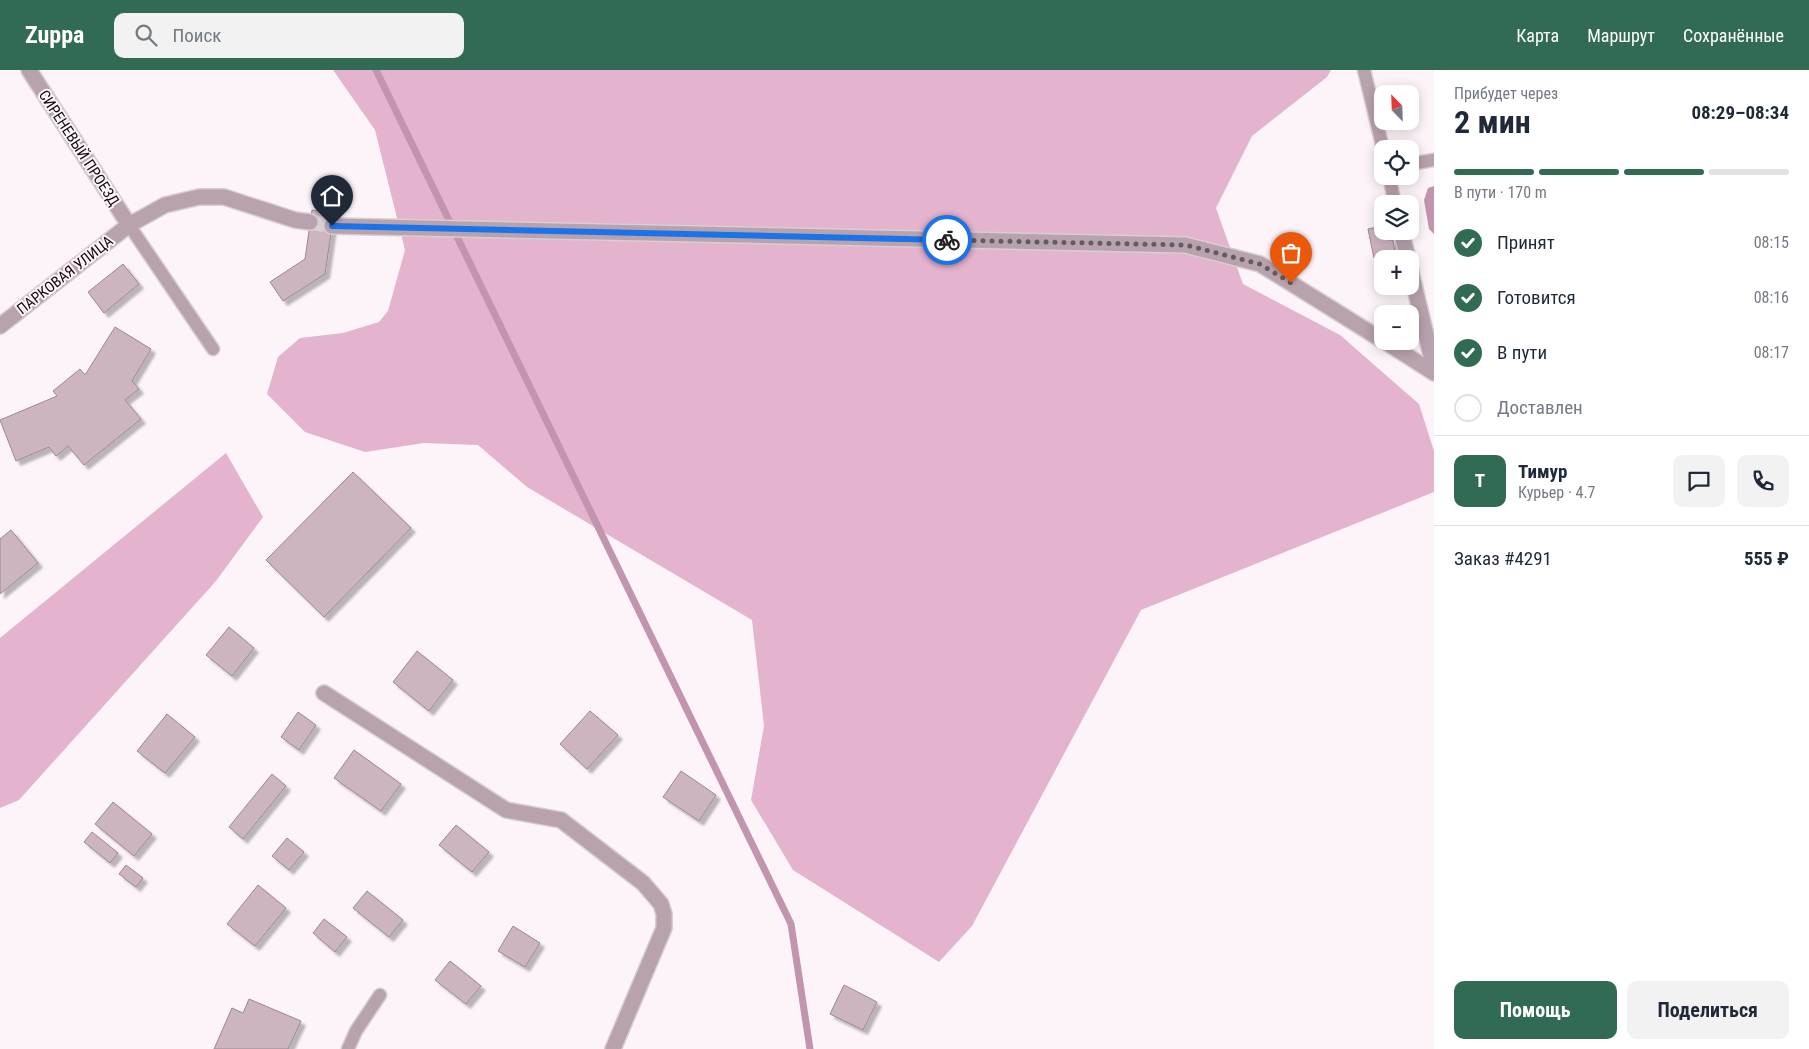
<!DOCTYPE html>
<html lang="ru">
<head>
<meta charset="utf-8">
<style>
	body { margin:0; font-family:"Roboto Condensed",sans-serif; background:#f2f2f3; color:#1f2937; height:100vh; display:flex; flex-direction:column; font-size:19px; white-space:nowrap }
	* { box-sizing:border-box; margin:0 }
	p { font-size:16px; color:#747a83 }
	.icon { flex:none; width:28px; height:28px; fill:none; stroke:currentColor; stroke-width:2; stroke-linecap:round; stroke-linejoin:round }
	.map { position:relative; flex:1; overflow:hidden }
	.details { display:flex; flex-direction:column; background:#fff; width:375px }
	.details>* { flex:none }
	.needle { width:32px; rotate:337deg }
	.controls { position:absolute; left:1374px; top:15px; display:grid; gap:10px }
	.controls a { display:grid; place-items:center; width:45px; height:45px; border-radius:10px; background:#fff; box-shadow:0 2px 12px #0003; font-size:25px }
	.pin { position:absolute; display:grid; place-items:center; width:42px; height:42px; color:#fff; margin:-51px -21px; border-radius:50% 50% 50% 0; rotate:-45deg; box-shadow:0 0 5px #0007 }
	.pin .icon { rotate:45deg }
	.courier { position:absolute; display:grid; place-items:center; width:50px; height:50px; margin:-25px; border:4px solid #1a73e8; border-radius:50%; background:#fff; color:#222; box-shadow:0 1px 6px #0007 }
	.head em { font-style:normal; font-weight:700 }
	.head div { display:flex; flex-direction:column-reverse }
	.head { display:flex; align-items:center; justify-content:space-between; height:85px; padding:0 20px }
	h1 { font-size:32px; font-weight:700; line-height:38px }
	.bar { display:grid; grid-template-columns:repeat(4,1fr); gap:8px 5px; align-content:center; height:60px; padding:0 20px }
	.bar i { height:6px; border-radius:4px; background:#e0e1e3 }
	.bar .active { background:#326b54 }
	.bar p { grid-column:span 4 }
	.line { display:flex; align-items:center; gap:12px; padding:0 20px; border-top:1px solid #e0e1e3 }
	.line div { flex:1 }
	.round { display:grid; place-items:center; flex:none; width:52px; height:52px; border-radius:10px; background:#f2f2f3 }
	ol { padding:0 20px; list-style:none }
	li { display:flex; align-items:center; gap:15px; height:55px }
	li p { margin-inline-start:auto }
	li .icon { padding:5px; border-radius:50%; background:#326b54; color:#fff; stroke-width:4 }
	li:last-child { color:#747a83 }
	li i { width:28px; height:28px; border:2px solid #e0e1e3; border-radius:50% }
	.action { display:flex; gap:10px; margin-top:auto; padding:10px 20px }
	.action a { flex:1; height:58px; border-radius:10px; background:#326b54; color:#fff; font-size:20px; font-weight:700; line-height:58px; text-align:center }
	.action a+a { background:#f2f2f3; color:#1f2937 }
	header { display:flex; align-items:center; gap:30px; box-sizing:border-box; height:70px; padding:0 25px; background:#326b54; color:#fff }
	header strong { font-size:24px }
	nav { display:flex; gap:28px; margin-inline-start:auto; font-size:18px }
	.search { width:350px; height:45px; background:#f2f2f3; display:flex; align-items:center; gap:12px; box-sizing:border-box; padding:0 18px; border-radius:10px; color:#747a83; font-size:19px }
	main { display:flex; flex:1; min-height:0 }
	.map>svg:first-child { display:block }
	.forest { fill:#e4b3ce }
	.water { fill:#c394ae }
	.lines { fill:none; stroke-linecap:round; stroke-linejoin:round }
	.stream { stroke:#c394ae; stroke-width:7 }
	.building { fill:#ccb5c1; stroke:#9c8793; filter:url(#shadow) }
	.minor-tunnel { stroke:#d9d1d6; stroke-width:15; stroke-dasharray:15 8; stroke-linecap:butt }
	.service-casing { stroke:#d7ced3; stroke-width:15 }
	.minor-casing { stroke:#d7ced3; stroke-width:18 }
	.service { stroke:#b8a2ad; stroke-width:12 }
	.minor { stroke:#b8a2ad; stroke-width:15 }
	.done { stroke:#635b60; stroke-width:5; stroke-dasharray:0 9 }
	.route { stroke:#1a73e8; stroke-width:6 }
	.labels { text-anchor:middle; stroke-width:4; stroke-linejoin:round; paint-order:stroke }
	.street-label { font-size:15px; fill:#10090d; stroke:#fdf4f9 }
</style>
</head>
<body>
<header>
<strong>Zuppa</strong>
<div class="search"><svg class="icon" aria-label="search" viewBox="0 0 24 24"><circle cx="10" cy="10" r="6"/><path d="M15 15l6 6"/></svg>Поиск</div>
<nav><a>Карта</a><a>Маршрут</a><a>Сохранённые</a></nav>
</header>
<main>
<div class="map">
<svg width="1434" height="979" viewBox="0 0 1434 979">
	<defs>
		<filter id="shadow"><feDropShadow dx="4.5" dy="4.5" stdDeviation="1" flood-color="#0004"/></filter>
	</defs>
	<rect width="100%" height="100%" fill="#fdf4f9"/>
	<g class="forest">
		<path d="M333 0H1331L1327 7 1252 66 1216 138 1243 214 1340 265 1419 334 1434 381V422L1141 540 972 856 939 892 793 800 751 730 764 656 752 550 527 417 478 375 424 373 365 382 305 362 267 324 278 287 300 268 343 263 379 252 388 241 405 180 375 60Z"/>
		<path d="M226 383 263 447 216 511 19 730 0 738V568Z"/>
	</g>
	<path class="water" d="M1434 116V164L1429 159 1424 130 1428 118Z"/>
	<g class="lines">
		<path class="stream" d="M376 0 791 854 810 979"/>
	</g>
	<g class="building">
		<path d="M312 140 334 143 325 204 283 231 270 212 305 189Z"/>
		<path d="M1382 156V161H1386L1388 170H1393L1395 184 1374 188 1368 159Z"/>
		<path d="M123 194 139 214 104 243 88 222Z"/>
		<path d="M115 257 151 279 132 311 139 319 125 330 141 349 84 395 68 376 56 386 49 377 16 391 0 350 57 326 53 321 80 299 85 305Z"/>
		<path d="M353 402 411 458 324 547 266 490Z"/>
		<path d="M11 460 38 493 0 524V469Z"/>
		<path d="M229 557 254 578 232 606 206 585Z"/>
		<path d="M417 581 453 610 429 641 393 612Z"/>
		<path d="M590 641 618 665 587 699 560 674Z"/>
		<path d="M298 642 316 655 299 680 281 667Z"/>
		<path d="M167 644 195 667 165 703 137 681Z"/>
		<path d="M354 680 401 714 381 741 334 708Z"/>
		<path d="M681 701 716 725 699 751 663 727Z"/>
		<path d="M272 704 286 716 243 769 229 757Z"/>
		<path d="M113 732 152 764 134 786 95 754Z"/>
		<path d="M456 755 489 782 472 802 439 775Z"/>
		<path d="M92 762 118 783 110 793 84 772Z"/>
		<path d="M287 768 304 782 289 800 272 786Z"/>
		<path d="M126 795 143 808 136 817 119 804Z"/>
		<path d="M258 815 286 838 255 876 227 854Z"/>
		<path d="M367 821 403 850 389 867 353 838Z"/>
		<path d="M324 849 347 867 335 882 313 863Z"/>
		<path d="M513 856 540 873 525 897 498 881Z"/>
		<path d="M450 891 481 916 466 934 435 910Z"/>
		<path d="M844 915 877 932 863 960 830 944Z"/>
		<path d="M249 929 301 951 288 979H214L232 938 243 943Z"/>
	</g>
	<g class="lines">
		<path class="minor-tunnel" d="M310 152 332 156"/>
		<g class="service-casing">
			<g id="service">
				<path d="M1364 0 1383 79"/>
				<path d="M1410 94 1434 90"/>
				<path d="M1389 106 1395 134"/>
				<path d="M129 155 213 279"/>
				<path d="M348 979 356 961 380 925"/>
			</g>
		</g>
		<g class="minor-casing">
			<g id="minor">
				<path d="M29 0 129 155"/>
				<path d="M332 156 1185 175 1260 194 1382 270"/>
				<path d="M1402 164 1408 189"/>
				<path d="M1410 198 1434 298"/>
				<path d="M0 256 129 155 165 135 199 127H224L295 150 310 152"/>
				<path d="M1384 271 1434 303"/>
				<path d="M324 623 506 740 561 750 643 813 661 834 664 844V858L613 979"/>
			</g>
		</g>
		<use href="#service" class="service"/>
		<use href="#minor" class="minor"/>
	</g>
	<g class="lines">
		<path class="done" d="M947 170 1186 175 1260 194 1291 213"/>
		<path class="route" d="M332 156 947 170"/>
	</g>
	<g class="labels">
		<g class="street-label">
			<text transform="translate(79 78) rotate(57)" y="5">СИРЕНЕВЫЙ ПРОЕЗД</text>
			<text transform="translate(65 205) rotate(-38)" y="5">ПАРКОВАЯ УЛИЦА</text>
		</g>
	</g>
</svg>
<div class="controls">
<a><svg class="needle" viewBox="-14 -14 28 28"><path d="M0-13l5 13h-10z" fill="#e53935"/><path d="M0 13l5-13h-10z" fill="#747a83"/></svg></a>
<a><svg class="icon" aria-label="locate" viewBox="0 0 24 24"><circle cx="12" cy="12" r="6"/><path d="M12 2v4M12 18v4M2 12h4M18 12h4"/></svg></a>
<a><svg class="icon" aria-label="layers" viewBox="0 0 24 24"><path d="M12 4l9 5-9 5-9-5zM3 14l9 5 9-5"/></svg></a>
<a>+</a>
<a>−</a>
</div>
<div class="pin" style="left:1291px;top:213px;background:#ea580c"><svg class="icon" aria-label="bag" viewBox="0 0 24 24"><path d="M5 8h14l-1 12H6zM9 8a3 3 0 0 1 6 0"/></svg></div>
<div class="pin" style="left:332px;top:156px;background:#1f2937"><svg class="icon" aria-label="home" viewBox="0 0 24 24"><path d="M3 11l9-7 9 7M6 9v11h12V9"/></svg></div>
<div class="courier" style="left:947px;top:170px"><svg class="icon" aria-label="bike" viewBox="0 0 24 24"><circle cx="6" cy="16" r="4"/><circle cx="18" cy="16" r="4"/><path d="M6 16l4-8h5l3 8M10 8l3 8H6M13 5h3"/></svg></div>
</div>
<section class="details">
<div class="head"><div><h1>2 мин</h1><p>Прибудет через</p></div><em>08:29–08:34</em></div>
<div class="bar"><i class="active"></i><i class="active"></i><i class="active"></i><i></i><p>В пути · 170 m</p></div>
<ol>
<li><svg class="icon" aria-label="check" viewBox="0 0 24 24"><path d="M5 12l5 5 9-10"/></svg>Принят<p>08:15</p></li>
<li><svg class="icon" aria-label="check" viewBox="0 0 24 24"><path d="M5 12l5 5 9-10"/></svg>Готовится<p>08:16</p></li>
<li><svg class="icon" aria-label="check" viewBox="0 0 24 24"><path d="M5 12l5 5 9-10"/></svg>В пути<p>08:17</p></li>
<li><i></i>Доставлен</li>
</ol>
<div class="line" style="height:90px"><b class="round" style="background:#326b54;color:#fff">Т</b><div><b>Тимур</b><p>Курьер · 4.7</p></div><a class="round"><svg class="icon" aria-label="chat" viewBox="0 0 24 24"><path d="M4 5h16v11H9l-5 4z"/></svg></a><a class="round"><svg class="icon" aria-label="phone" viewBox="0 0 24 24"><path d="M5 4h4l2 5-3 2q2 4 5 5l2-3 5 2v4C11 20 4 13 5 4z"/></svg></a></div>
<div class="line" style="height:65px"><div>Заказ #4291</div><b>555 ₽</b></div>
<div class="action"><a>Помощь</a><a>Поделиться</a></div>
</section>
</main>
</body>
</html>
